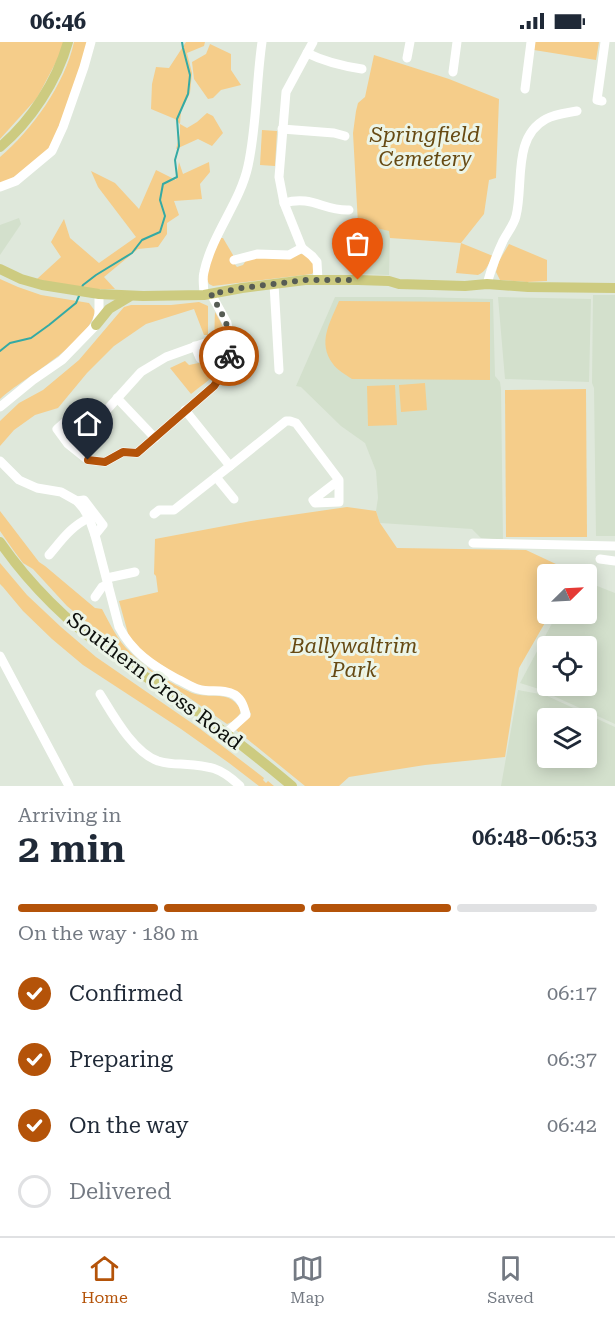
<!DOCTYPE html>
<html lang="en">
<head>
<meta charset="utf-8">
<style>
	body { margin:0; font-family:"Roboto Serif",serif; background:#f2f2f3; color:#1f2937; height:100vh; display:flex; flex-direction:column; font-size:22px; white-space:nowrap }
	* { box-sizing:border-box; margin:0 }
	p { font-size:20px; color:#747a83 }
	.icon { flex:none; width:33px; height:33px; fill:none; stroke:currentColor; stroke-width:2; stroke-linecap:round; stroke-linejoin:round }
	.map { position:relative; height:744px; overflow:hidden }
	.sheet { display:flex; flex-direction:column; background:#fff; flex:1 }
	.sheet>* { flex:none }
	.needle { width:39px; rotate:66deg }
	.tools { position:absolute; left:537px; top:522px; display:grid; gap:12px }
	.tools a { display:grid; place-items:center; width:60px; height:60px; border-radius:6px; background:#fff; box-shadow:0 3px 15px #0003; font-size:30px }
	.pin { position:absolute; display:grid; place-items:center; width:51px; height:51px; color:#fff; margin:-62px -26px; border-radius:50% 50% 50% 0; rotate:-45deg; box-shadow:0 0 6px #0007 }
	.pin .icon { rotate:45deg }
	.courier { position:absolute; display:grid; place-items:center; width:60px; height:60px; margin:-30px; border:4px solid #b45309; border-radius:50%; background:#fff; color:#222; box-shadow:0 2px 8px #0007 }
	.headline em { font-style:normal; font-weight:600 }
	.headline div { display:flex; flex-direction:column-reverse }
	.headline { display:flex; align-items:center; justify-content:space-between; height:102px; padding:0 18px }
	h1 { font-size:39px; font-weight:600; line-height:45px }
	.bar { display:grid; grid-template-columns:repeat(4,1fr); gap:9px 6px; align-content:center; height:72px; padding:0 18px }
	.bar i { height:8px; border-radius:4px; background:#e0e1e3 }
	.bar .selected { background:#b45309 }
	.bar p { grid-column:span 4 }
	ol { padding:0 18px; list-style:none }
	li { display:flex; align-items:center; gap:18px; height:66px }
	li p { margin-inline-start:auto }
	li .icon { padding:6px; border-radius:50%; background:#b45309; color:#fff; stroke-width:4 }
	li:last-child { color:#747a83 }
	li i { width:33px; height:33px; border:3px solid #e0e1e3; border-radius:50% }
	.status { display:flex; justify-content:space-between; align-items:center; height:42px; padding:0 30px; background:#fff; direction:ltr }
	.status svg { height:16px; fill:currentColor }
	.menu { display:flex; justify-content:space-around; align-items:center; height:84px; border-top:2px solid #e0e1e3; background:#fff; font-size:16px; color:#747a83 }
	.menu a { display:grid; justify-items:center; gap:3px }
	.menu .selected { color:#b45309 }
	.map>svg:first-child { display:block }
	.built { fill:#d3e0cc; fill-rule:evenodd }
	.green { fill:#f5cd8a }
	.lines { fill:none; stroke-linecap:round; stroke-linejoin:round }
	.stream { stroke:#34aaa4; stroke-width:2 }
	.minor { stroke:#fff; stroke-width:9 }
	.major { stroke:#cdcb80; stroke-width:10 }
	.done { stroke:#565c54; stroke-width:6; stroke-dasharray:0 10.8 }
	.route { stroke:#b45309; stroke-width:8 }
	.labels { text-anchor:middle; stroke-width:6; stroke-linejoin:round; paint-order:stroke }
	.park-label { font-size:21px; font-style:italic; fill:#674a13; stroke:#ecf5e8 }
	.street-label { font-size:21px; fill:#0d100c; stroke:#ecf5e8 }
</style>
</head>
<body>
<div class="status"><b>06:46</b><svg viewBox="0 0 49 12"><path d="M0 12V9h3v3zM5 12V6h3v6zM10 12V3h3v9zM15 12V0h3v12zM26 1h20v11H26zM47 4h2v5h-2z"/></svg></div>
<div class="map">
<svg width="615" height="744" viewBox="0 0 615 744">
	<rect width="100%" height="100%" fill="#dfe8db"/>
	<g class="built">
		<path d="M19 176 21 182 0 213V183Z"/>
		<path d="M358 182 390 189 389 233 357 232Z"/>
		<path d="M593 253H615V494H596L594 346 592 341Z"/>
		<path d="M335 255H420L493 257 495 334 500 340 501 347 503 498 481 496 472 487 380 481 376 469 378 456 376 429 365 401 341 384 301 345 296 344Z"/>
		<path d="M498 255 591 257 589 340 505 337Z"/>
		<path d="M587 540 615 551V682L536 646 520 641 557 572H586ZM548 604H586V644H548Z"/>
		<path d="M518 648 545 653 615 685V744H501ZM548 676H586V716H548Z"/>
	</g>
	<g class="green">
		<path d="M0 0H65L64 5 37 56 0 97Z"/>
		<path d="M74 0H87C79 29 63 93 43 114 31 126 16 135 0 142V115C32 88 65 42 74 0Z"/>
		<path d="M186 0H205L204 4 187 11 192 31 190 51 181 69 180 82 187 86 197 80 207 71 213 74 223 91 212 104 198 97 176 107 180 92V82L175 77 151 67 152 42 156 25 169 26Z"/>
		<path d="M535 0H599L596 18 534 8Z"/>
		<path d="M210 2 231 12V28L241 43 221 48 213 56 208 57 194 37 192 20 206 12Z"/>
		<path d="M374 13 449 37 499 57 496 136 489 138 484 172 461 201 493 214C489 221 486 230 478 233L456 231 461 201 390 196 389 189 358 182 353 91 356 69 358 61 365 55Z"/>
		<path d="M262 88 277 89 275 124 260 123Z"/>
		<path d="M179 120 183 132 209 120 210 130 200 142 202 157 174 159 179 173 167 181V192L158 205 138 207 104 235 115 247H79L37 237 61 215 51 200 64 177 70 196 99 221 136 195 98 145 91 129 115 141 139 167 156 128 176 138Z"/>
		<path d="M218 196H223L233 213 232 219 237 225 243 223 247 217 301 212 310 213 313 216 314 229 312 232 213 244 209 242 206 235Z"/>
		<path d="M509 202 547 218V239L527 240 500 238 496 230 499 219Z"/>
		<path d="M0 237 18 245 41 253 89 261 95 269C90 301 24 335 0 357Z"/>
		<path d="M339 259 490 260V338L352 337C346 333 337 328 333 322 317 300 330 281 339 259Z"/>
		<path d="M199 260 208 264V293H204L194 267 146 282 114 304 87 331 58 366 35 373 14 388 0 404V379L19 361 43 348 79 318 124 265 131 263H171Z"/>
		<path d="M215 270C217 274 220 278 222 283 227 295 227 319 218 330 210 338 199 345 191 352L170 326 185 319 189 323 208 319C216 306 214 285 215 270Z"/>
		<path d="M425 341 427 368 401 370 399 343Z"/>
		<path d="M395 343 397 383 368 384 367 344Z"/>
		<path d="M586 347 587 495H506L505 348Z"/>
		<path d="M347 465 376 469 380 481 397 506 526 508 573 530 572 532H548V572H550L519 626 505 715 425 723 349 735 339 744H305L236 688 251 672 243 655 198 643 178 634 142 610 129 595 119 559 158 550 156 534 154 532 155 497 251 479Z"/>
		<path d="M0 469 39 520 45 524 95 566 102 567C110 582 118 599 130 610 146 627 170 641 192 651 209 658 231 646 241 669 239 675 233 680 227 682L123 610 67 564 33 527 23 521 14 509 0 489Z"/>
		<path d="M0 521 27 553 61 585 96 615 199 686 264 736 263 738 266 741 268 739 274 744H259L229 721 181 687 83 623 52 597 23 569 3 545 0 542Z"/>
	</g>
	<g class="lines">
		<g class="stream">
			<path d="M82 245 83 243 96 233 132 211 142 198 160 190 165 174 160 158 163 142 177 135 175 118 179 104 177 77 188 52 190 33 183 6 182 0"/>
			<path d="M0 309 10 301 31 296 49 283 76 261 79 254"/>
		</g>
		<g class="minor">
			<path d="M313 0 286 50 279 135 284 161 302 206 312 214 317 220 318 238"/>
			<path d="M307 11C325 20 342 24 362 27"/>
			<path d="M407 16 410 0"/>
			<path d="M453 30 457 0"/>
			<path d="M525 47 531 0"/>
			<path d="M602 59 597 58 605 0"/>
			<path d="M282 87 334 91 345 94"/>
			<path d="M0 145 16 139 52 109 63 85 84 25 91 0"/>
			<path d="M284 161C313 153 323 169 349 168"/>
			<path d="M234 218 257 212 289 213 302 206"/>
			<path d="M274 242 279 328"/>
			<path d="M487 242C491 227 497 212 503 199 507 191 514 183 516 174 524 143 512 95 546 77 555 72 567 71 577 69"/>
			<path d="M204 253C204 245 202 237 204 230 212 192 240 161 248 124 257 83 256 41 262 0"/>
			<path d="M195 304 200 316"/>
			<path d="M117 356 155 396"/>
			<path d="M0 365 33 338 62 318 96 283 99 272V252"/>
			<path d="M185 368 230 424 286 379H290L296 381 339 438 313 458 315 461 339 460V438"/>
			<path d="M66 379 57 387 68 402 88 418 105 420 123 410 137 411 214 344 227 325 231 303 227 281 211 252"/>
			<path d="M86 391 141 330 166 315 205 301"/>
			<path d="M0 419 19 438 37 446 61 450 77 459 83 466 89 476 95 493 119 585C132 610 153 624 177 637 184 640 191 645 198 647 210 651 223 646 235 653 242 658 244 665 246 673L226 691"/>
			<path d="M216 435 234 457"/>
			<path d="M77 459 84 458 103 483 95 493"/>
			<path d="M154 472 159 468H174L230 424"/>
			<path d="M473 501 615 504"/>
			<path d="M49 513C61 499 71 484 89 476"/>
			<path d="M600 517 615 519"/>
			<path d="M107 536 135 530"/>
			<path d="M95 555 102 545 108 542"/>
			<path d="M0 614 69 744"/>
			<path d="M100 652C113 673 133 710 158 719 165 721 173 722 181 722 208 724 219 724 240 744"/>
		</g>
		<g class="major">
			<path d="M0 105C31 79 57 39 68 0"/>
			<path d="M0 227 21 237 42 243 99 252 143 254 204 253 242 246 305 238H358L389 239 399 242 465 244 487 242 528 245 615 246"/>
			<path d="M96 283 109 267 129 255"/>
			<path d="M0 500C30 543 70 582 112 612 133 627 155 641 177 655 216 683 255 713 292 744"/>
		</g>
	</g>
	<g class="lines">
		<path class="done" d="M229 314C234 289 222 272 211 252L242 246 305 238H358"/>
		<path class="route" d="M88 418 105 420 123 410 137 411 214 344 227 325 229 314"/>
	</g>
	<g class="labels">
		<g class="park-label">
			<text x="425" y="100">Springfield<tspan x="425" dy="24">Cemetery</tspan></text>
			<text x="354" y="611">Ballywaltrim<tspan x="354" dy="24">Park</tspan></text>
		</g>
		<g class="street-label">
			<text transform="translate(155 639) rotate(37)" y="7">Southern Cross Road</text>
		</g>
	</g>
</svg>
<div class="tools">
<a><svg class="needle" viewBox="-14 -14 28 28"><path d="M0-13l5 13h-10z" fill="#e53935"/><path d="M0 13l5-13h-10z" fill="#747a83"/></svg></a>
<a><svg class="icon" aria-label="locate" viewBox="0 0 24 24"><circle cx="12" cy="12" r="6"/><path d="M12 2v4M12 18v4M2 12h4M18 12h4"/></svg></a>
<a><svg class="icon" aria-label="layers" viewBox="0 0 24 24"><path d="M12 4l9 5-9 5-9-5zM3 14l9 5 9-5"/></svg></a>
</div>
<div class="pin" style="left:358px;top:238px;background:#ea580c"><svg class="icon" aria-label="bag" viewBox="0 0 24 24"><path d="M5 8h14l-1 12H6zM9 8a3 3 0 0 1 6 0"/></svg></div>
<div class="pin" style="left:88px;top:418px;background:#1f2937"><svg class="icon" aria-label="home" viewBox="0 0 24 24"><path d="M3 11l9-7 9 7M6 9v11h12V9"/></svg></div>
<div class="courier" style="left:229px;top:314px"><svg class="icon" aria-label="bike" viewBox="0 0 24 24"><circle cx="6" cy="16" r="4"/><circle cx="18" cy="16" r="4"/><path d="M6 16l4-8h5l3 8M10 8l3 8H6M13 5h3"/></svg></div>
</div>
<section class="sheet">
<div class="headline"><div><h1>2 min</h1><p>Arriving in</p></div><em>06:48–06:53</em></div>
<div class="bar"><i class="selected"></i><i class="selected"></i><i class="selected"></i><i></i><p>On the way · 180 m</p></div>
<ol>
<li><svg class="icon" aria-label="check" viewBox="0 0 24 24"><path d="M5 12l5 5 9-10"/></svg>Confirmed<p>06:17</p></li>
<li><svg class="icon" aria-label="check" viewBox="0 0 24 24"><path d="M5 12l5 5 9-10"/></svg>Preparing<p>06:37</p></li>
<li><svg class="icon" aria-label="check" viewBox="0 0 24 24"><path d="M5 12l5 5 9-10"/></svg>On the way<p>06:42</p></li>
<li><i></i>Delivered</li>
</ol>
</section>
<nav class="menu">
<a class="selected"><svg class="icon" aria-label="home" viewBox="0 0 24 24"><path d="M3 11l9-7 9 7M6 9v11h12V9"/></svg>Home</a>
<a><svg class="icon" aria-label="map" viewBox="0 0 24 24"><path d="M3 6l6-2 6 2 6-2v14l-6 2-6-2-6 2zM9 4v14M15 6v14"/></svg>Map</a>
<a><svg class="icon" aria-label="saved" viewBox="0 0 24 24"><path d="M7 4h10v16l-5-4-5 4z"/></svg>Saved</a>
</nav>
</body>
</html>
